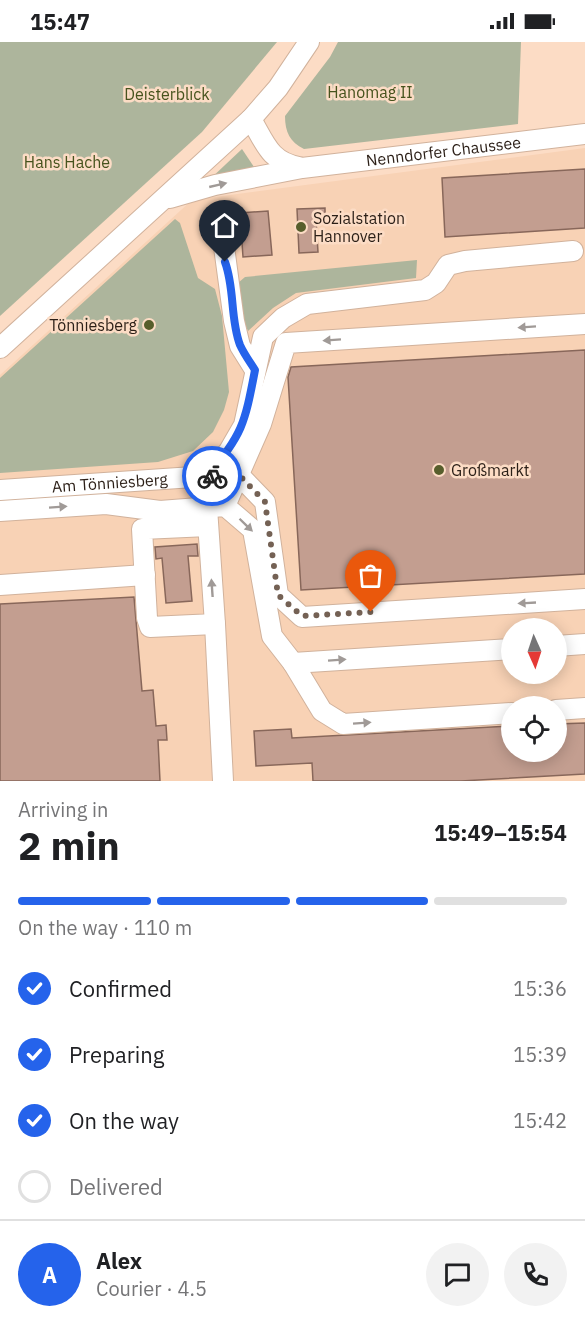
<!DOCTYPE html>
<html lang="en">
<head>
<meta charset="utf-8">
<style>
	body { margin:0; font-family:"IBM Plex Sans",sans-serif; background:#f2f2f2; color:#202124; height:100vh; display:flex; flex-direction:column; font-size:22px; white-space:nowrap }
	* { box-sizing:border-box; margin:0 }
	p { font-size:20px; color:#757577 }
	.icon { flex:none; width:33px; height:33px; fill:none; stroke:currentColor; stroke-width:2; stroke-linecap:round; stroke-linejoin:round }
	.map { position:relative; height:739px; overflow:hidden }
	.drawer { display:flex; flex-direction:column; background:#fff; flex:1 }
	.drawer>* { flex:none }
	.needle { width:39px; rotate:177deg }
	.fabs { position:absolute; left:501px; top:576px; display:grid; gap:12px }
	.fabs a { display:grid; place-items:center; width:66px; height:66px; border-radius:50%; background:#fff; box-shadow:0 3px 15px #0003; font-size:30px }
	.pin { position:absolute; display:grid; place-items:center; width:51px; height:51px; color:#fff; margin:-62px -26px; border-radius:50% 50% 50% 0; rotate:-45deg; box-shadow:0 0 6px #0007 }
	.pin .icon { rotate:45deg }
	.courier { position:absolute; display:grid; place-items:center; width:60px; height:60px; margin:-30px; border:4px solid #2563eb; border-radius:50%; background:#fff; color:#222; box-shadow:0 2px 8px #0007 }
	.headline em { font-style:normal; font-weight:700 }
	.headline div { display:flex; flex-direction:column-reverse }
	.headline { display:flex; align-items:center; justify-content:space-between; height:102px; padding:0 18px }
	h1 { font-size:39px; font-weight:700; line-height:45px }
	.bar { display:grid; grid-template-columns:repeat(4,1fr); gap:9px 6px; align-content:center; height:72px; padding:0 18px }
	.bar i { height:8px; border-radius:4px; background:#e0e0e0 }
	.bar .active { background:#2563eb }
	.bar p { grid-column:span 4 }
	.line { display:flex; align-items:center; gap:15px; padding:0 18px; border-top:2px solid #e0e0e0 }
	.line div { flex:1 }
	.round { display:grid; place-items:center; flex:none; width:63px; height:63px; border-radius:32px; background:#f2f2f2 }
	ol { padding:0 18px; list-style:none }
	li { display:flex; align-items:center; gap:18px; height:66px }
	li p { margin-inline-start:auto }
	li .icon { padding:6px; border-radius:50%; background:#2563eb; color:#fff; stroke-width:4 }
	li:last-child { color:#757577 }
	li i { width:33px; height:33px; border:3px solid #e0e0e0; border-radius:50% }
	.status { display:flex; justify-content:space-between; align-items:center; height:42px; padding:0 30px; background:#fff; direction:ltr }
	.status svg { height:16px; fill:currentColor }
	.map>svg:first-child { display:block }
	.built { fill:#f8d2b5; fill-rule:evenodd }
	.green { fill:#adb59c }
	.building { fill:#c39e90; stroke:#88675a; stroke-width:1.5 }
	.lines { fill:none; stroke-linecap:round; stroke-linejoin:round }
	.minor-casing { stroke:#d1b29c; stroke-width:22 }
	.minor { stroke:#fff; stroke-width:20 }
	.oneway { fill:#a09a97 }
	.done { stroke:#746154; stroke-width:6; stroke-dasharray:0 10.8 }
	.route { stroke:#2563eb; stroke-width:8 }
	.poi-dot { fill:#575e2c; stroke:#fcdcc5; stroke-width:2 }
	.labels { text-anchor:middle; stroke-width:5; stroke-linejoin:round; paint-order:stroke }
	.park-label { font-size:16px; fill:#47531d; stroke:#fcdcc5 }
	.street-label { font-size:16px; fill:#2b1f17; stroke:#fcdcc5 }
	.poi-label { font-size:16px; fill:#2b1f17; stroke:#fcdcc5; text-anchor:start }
</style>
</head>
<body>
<div class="status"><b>15:47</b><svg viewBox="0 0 49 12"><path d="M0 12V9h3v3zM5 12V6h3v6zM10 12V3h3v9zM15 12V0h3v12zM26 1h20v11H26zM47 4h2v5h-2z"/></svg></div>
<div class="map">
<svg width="585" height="739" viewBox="0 0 585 739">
	<rect width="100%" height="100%" fill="#fcdcc5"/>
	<path class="built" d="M585 106V739H0V333L192 158ZM512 586H556V632H512ZM512 664H556V710H512Z"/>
	<g class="green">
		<path d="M0 0H277L202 90 0 274Z"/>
		<path d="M338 0H521L518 82 304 107C290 100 285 90 285 74L330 15Z"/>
		<path d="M242 107 256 128 208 139Z"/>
		<path d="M175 177 180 181 198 236 215 247 222 274 229 350 224 368 213 390 193 409 158 420 0 431V336Z"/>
		<path d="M417 218 416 236 296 251 273 266 248 289 242 275 238 241 245 235Z"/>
	</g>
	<g class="building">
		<path d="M585 127V186L445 195 442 136Z"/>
		<path d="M325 166V178H316L318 210 299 211 297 167Z"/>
		<path d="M268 169 272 213 243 215 240 171Z"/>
		<path d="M585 308V532L301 548 288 335 291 325Z"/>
		<path d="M197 502 198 514H188L192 559 166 561 162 516 156 517 155 505Z"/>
		<path d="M134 555 142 649 153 648 156 684 166 683 167 698H158L160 739H0V562Z"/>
		<path d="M585 681V732L461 739H313L312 721 256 724 254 689 291 687 292 696 512 684V710H556V682Z"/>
	</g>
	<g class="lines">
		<g class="minor-casing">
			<g id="minor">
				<path d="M251 77C265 101 270 120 299 125"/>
				<path id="s1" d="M170 156 215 143 302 126 585 92"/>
				<path d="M222 190 234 279 240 304 255 328"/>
				<path d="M0 306 251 77 278 46 309 0"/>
				<path d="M207 434 229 409 244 383 263 295 283 276 307 262 425 248 436 241 448 223 465 219 573 209"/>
				<path id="s2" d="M0 448 238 432 265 460 278 553 302 575 585 557"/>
				<path d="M225 464 261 382 286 301 585 282"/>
				<path d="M207 466 215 582 150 585 147 576 142 487 208 484"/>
				<path d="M0 469 106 462 160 469 225 464 253 488 272 594 293 621 512 607"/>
				<path d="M0 543 145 533"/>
				<path d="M215 582 223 739"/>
				<path d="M556 604 585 602"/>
				<path d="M293 621 322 669 343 682 512 671"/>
				<path d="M556 668 585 666"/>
			</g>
		</g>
		<use href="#minor" class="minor"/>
	</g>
	<defs><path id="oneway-solid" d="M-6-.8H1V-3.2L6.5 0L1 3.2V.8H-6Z" transform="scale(1.5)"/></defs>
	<g class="oneway">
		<use href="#oneway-solid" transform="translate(218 143) rotate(-13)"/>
		<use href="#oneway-solid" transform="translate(527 285) rotate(176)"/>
		<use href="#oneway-solid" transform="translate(332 298) rotate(176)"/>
		<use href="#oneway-solid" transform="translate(58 465) rotate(-4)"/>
		<use href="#oneway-solid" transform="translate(246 483) rotate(44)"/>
		<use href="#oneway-solid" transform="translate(212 546) rotate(-94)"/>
		<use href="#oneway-solid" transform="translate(527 561) rotate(177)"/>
		<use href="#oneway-solid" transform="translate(337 618) rotate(-4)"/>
		<use href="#oneway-solid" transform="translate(362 681) rotate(-4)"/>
	</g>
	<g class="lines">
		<path class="done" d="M212 434 238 432 265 460 278 553 302 574 371 570"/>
		<path class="route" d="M212 434H207C243 393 245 380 255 328 250 320 244 312 240 303 230 277 235 247 225 220"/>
	</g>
	<g class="poi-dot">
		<circle cx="301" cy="185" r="6"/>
		<circle cx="149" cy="283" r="6"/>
		<circle cx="439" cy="428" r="6"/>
	</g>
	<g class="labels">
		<g class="park-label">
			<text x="370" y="56">Hanomag II</text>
			<text x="167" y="58">Deisterblick</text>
			<text x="67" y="126">Hans Hache</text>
		</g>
		<g class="street-label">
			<text dy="6" stroke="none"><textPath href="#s1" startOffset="278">Nenndorfer Chaussee</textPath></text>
			<text dy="6" stroke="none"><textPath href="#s2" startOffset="110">Am Tönniesberg</textPath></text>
		</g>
		<g class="poi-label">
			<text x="313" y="182">Sozialstation<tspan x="313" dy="18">Hannover</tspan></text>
			<text x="137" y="289" text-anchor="end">Tönniesberg</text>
			<text x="451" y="434">Großmarkt</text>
		</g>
	</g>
</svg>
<div class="fabs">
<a><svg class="needle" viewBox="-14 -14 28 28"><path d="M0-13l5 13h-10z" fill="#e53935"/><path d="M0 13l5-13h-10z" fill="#757577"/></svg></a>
<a><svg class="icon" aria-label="locate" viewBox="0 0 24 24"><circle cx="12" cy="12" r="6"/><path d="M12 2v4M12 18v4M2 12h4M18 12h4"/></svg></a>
</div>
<div class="pin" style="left:371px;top:570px;background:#ea580c"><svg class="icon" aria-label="bag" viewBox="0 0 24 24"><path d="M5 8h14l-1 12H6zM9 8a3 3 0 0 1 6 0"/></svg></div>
<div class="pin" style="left:225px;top:220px;background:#1f2937"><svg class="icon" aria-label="home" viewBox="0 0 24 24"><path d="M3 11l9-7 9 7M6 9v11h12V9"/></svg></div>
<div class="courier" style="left:212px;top:434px"><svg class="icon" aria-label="bike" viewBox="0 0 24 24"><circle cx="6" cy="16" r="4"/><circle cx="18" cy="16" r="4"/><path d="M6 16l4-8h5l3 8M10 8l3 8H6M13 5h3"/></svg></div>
</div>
<section class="drawer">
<div class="headline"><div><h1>2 min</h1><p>Arriving in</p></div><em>15:49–15:54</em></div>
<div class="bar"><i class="active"></i><i class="active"></i><i class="active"></i><i></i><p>On the way · 110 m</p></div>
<ol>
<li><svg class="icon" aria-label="check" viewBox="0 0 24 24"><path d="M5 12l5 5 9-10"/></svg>Confirmed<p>15:36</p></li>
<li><svg class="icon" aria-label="check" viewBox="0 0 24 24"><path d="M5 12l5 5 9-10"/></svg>Preparing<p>15:39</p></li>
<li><svg class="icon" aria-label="check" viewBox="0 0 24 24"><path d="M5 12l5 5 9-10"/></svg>On the way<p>15:42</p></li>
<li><i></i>Delivered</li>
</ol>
<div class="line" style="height:108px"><b class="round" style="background:#2563eb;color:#fff">A</b><div><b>Alex</b><p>Courier · 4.5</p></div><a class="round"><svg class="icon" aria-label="chat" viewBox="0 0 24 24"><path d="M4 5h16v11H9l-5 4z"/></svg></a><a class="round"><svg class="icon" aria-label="phone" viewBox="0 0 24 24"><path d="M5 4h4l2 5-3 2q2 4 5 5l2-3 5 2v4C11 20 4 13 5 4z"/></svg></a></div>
</section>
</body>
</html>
